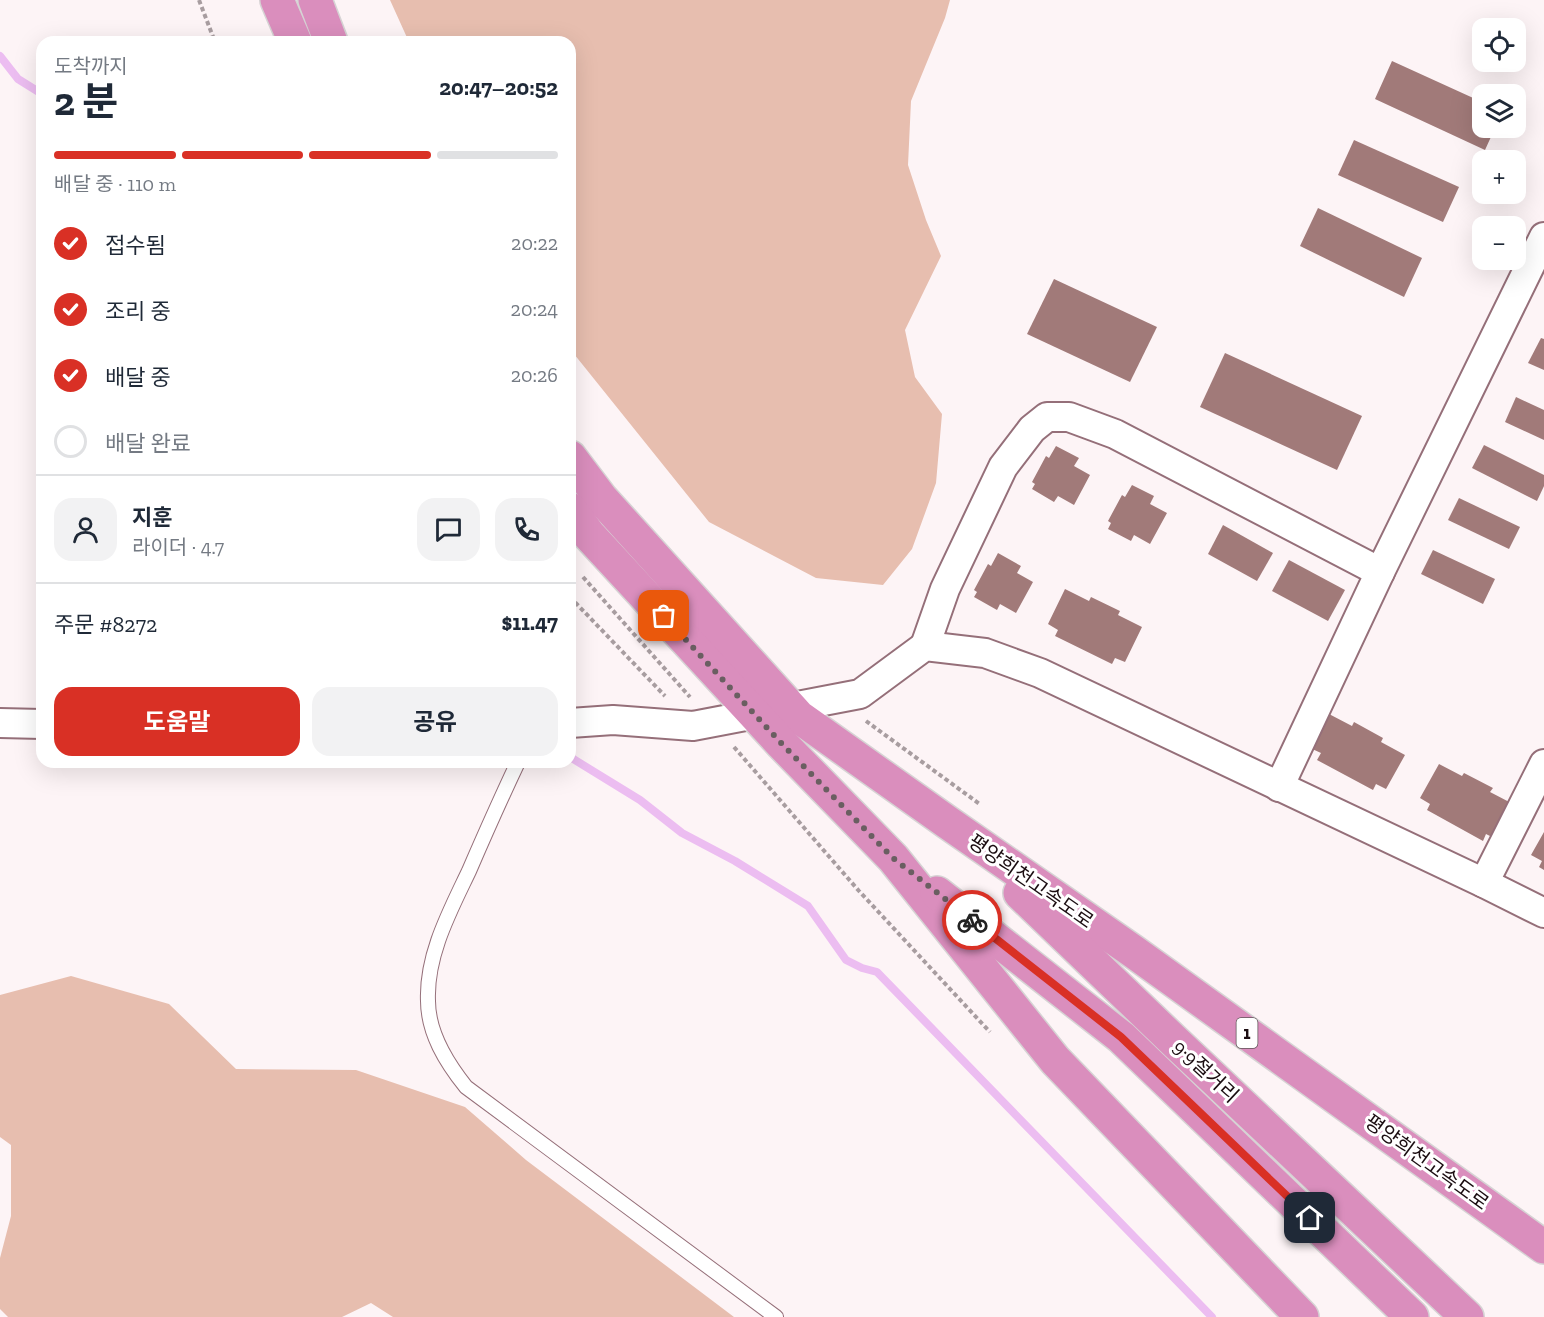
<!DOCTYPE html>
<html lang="ko">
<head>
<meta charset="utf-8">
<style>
	body { margin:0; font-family:"Zilla Slab","Noto Sans KR",serif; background:#f2f2f3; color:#1f2937; height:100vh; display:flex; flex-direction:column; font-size:22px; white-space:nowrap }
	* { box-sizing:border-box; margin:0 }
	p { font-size:20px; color:#747a83 }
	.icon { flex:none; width:33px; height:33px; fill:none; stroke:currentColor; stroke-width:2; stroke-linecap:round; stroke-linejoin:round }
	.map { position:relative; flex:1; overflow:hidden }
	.drawer { position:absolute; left:36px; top:36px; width:540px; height:732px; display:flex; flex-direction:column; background:#fff; border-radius:18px; box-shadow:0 6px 24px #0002 }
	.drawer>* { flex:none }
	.tools { position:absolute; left:1472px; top:18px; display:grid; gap:12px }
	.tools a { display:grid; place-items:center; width:54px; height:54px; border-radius:12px; background:#fff; box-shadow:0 6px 24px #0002; font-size:30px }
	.pin { position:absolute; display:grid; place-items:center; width:51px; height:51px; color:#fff; margin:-26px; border-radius:12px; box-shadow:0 3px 9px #0006 }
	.courier { position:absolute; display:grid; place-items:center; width:60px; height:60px; margin:-30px; border:4px solid #d93025; border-radius:50%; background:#fff; color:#222; box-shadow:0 2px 8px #0007 }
	.summary em { font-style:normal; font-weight:700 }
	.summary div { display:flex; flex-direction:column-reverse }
	.summary { display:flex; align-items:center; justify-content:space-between; height:102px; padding:0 18px }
	h1 { font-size:39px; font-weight:700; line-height:45px }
	.bar { display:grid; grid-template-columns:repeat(4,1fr); gap:9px 6px; align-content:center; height:72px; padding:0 18px }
	.bar i { height:8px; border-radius:4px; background:#e0e1e3 }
	.bar .on { background:#d93025 }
	.bar p { grid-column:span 4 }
	.line { display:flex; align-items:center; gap:15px; padding:0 18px; border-top:2px solid #e0e1e3 }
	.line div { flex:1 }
	.round { display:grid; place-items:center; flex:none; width:63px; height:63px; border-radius:18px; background:#f2f2f3 }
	ol { padding:0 18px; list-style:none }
	li { display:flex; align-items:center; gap:18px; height:66px }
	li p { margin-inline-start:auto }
	li .icon { padding:6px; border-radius:50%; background:#d93025; color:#fff; stroke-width:4 }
	li:last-child { color:#747a83 }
	li i { width:33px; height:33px; border:3px solid #e0e1e3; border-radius:50% }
	.primary-button { display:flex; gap:12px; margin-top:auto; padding:12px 18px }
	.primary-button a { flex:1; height:69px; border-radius:18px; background:#d93025; color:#fff; font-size:24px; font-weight:700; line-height:69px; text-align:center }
	.primary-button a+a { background:#f2f2f3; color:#1f2937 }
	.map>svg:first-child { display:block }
	.green { fill:#e7beaf }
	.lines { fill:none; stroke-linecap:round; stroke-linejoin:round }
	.stream { stroke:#ecbdf1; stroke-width:8 }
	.building { fill:#a17a79 }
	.lane-casing { stroke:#956f79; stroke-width:16 }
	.street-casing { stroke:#956f79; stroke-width:32 }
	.highway-casing { stroke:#d6d3d4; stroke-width:36 }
	.path { stroke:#a89da0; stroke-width:4; stroke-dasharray:4.5 3; stroke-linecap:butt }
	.lane { stroke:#fff; stroke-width:14 }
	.street { stroke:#fff; stroke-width:28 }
	.highway { stroke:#da8ebd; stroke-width:33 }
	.done { stroke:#6a5e61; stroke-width:6; stroke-dasharray:0 10.8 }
	.route { stroke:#d93025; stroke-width:8 }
	.labels { text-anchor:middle; stroke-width:6; stroke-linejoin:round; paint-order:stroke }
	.shield { fill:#fff; stroke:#5f5658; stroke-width:1.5 }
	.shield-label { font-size:18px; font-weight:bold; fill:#1b0d11 }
	.street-label { font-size:20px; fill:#1b0d11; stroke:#fff }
</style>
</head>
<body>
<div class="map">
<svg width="1544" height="1317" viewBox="0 0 1544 1317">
	<rect width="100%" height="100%" fill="#fdf4f6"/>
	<g class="green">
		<path d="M390 0H950L945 18 911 101 908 165 926 220 941 256 905 330 915 377 942 414 936 483 912 549 883 585 816 578 709 522 570 349V42H409Z"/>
		<path d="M71 976 169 1004 236 1069 356 1070 465 1107 526 1160 734 1317H393L371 1303 342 1317H8L0 1309V1258L11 1216V1145L0 1137V995Z"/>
	</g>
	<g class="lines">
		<g class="stream">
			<path d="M0 56 18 79 42 94"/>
			<path d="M570 757 640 800 682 833 735 861 808 906 846 960 862 968 877 972 1212 1317"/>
		</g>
	</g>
	<g class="building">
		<path d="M1392 61 1482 102V128H1495L1485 150 1375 99Z"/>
		<path d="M1354 140 1459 187 1443 222 1338 175Z"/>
		<path d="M1318 208 1422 258 1404 297 1300 246Z"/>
		<path d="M1054 279 1157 327 1130 382 1027 334Z"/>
		<path d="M1541 338 1544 339V370L1528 363Z"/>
		<path d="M1225 353 1362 416 1337 470 1200 407Z"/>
		<path d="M1516 397 1544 410V440L1505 422Z"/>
		<path d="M1484 445 1544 475V486L1537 501 1472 468Z"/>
		<path d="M1056 446 1079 458 1074 466 1090 475 1074 505 1058 496 1054 502 1032 489 1035 484 1032 482 1046 456 1049 458Z"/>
		<path d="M1132 485 1154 496 1150 504 1167 513 1150 544 1134 535 1131 541 1108 529 1111 523 1108 521 1122 495 1125 497Z"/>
		<path d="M1459 498 1520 527 1509 549 1448 520Z"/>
		<path d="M1223 525 1273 553 1257 581 1208 554Z"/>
		<path d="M1433 550 1495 579 1483 604 1421 574Z"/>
		<path d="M998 553 1021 566 1017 573 1033 582 1016 613 1000 604 997 610 974 597 977 592 974 590 988 564 991 566Z"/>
		<path d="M1289 560 1345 590 1328 621 1272 591Z"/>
		<path d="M1065 589 1089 601 1091 597 1120 611 1118 615 1142 627 1125 662 1115 658 1112 664 1055 636 1058 630 1048 624Z"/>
		<path d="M1329 714 1352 726 1354 722 1383 738 1381 742 1405 755 1386 789 1376 784 1373 790 1317 760 1321 753 1310 748Z"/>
		<path d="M1439 764 1462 776 1464 773 1493 788 1490 792 1515 805 1496 839 1486 834 1483 841 1427 810 1430 804 1420 798Z"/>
		<path d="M1544 832V870L1539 867 1542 861 1531 855Z"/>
	</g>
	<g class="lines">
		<g class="lane-casing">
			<path id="lane" d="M518 762C501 798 485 834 469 871 450 911 426 955 428 1001 428 1033 446 1062 466 1087L776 1317"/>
		</g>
		<g class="street-casing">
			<g id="street">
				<path d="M925 646 945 589 1003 467 1032 429 1047 417H1069L1115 434 1380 572"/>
				<path d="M0 723 42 724"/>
				<path d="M570 723 613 720 693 726 860 694 925 646 985 653 1040 673 1484 883 1544 913"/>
				<path d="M1279 787 1380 572 1544 237"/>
				<path d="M1484 883 1544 764"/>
			</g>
		</g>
		<g class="highway-casing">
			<g id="highway">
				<path d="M277 0 295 42"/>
				<path d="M315 0 331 42"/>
				<path d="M570 457 601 498 799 717 947 822 1134 952 1544 1247"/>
				<path d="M570 509 589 535 782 744 893 858 1055 1060 1302 1317"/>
				<path d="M937 893 1121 1037 1412 1317"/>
				<path d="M1020 893 1172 1039 1467 1317"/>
			</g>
		</g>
		<g class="path">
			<path d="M199 0 215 42"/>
			<path d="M583 577 690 697"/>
			<path d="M570 597 665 696"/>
			<path d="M866 721 981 805"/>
			<path d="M734 747 859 891 990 1032"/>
		</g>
		<use href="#lane" class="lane"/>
		<use href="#street" class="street"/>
		<use href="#highway" class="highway"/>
	</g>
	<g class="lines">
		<path class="done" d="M664 616 782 744 893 858 972 920"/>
		<path class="route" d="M972 920 1121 1037 1310 1218"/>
	</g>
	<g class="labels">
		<rect class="shield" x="1236.5" y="1018" width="21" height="30" rx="4.5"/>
		<g class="shield-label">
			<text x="1247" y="1039">1</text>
		</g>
		<g class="street-label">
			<text transform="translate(1031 881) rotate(35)" y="7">평양희천고속도로</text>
			<text transform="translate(1206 1071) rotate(43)" y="7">9·9절거리</text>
			<text transform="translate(1427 1162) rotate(36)" y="7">평양희천고속도로</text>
		</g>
	</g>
</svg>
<div class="tools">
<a><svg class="icon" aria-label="locate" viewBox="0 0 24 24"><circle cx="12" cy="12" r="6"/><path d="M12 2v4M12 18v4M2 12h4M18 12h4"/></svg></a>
<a><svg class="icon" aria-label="layers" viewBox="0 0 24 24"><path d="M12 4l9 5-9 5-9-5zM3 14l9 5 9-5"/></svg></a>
<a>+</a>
<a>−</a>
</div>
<div class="pin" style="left:664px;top:616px;background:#ea580c"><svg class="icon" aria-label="bag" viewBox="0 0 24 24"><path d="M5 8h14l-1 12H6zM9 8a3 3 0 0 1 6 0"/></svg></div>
<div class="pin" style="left:1310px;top:1218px;background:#1f2937"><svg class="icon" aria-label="home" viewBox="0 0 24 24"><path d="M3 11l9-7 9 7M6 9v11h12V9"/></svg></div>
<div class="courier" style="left:972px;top:920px"><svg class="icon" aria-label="bike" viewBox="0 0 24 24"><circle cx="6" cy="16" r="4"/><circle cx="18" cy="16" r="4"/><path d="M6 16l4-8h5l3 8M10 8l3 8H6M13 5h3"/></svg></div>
<section class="drawer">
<div class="summary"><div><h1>2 분</h1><p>도착까지</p></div><em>20:47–20:52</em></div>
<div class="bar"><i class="on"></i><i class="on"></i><i class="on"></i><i></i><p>배달 중 · 110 m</p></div>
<ol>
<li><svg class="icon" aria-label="check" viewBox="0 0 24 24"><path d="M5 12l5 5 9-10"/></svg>접수됨<p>20:22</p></li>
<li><svg class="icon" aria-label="check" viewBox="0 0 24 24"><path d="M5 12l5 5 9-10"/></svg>조리 중<p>20:24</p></li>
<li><svg class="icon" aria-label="check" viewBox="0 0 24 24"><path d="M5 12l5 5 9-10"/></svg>배달 중<p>20:26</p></li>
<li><i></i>배달 완료</li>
</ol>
<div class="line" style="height:108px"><a class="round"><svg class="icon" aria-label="person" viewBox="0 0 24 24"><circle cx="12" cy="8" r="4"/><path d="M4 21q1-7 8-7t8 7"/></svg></a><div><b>지훈</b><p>라이더 · 4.7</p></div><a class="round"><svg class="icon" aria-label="chat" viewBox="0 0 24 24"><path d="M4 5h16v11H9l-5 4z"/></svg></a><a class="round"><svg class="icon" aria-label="phone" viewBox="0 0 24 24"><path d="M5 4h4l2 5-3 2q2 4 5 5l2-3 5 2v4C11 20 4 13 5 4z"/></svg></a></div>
<div class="line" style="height:78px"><div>주문 #8272</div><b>$11.47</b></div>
<div class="primary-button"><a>도움말</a><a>공유</a></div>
</section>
</div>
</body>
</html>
